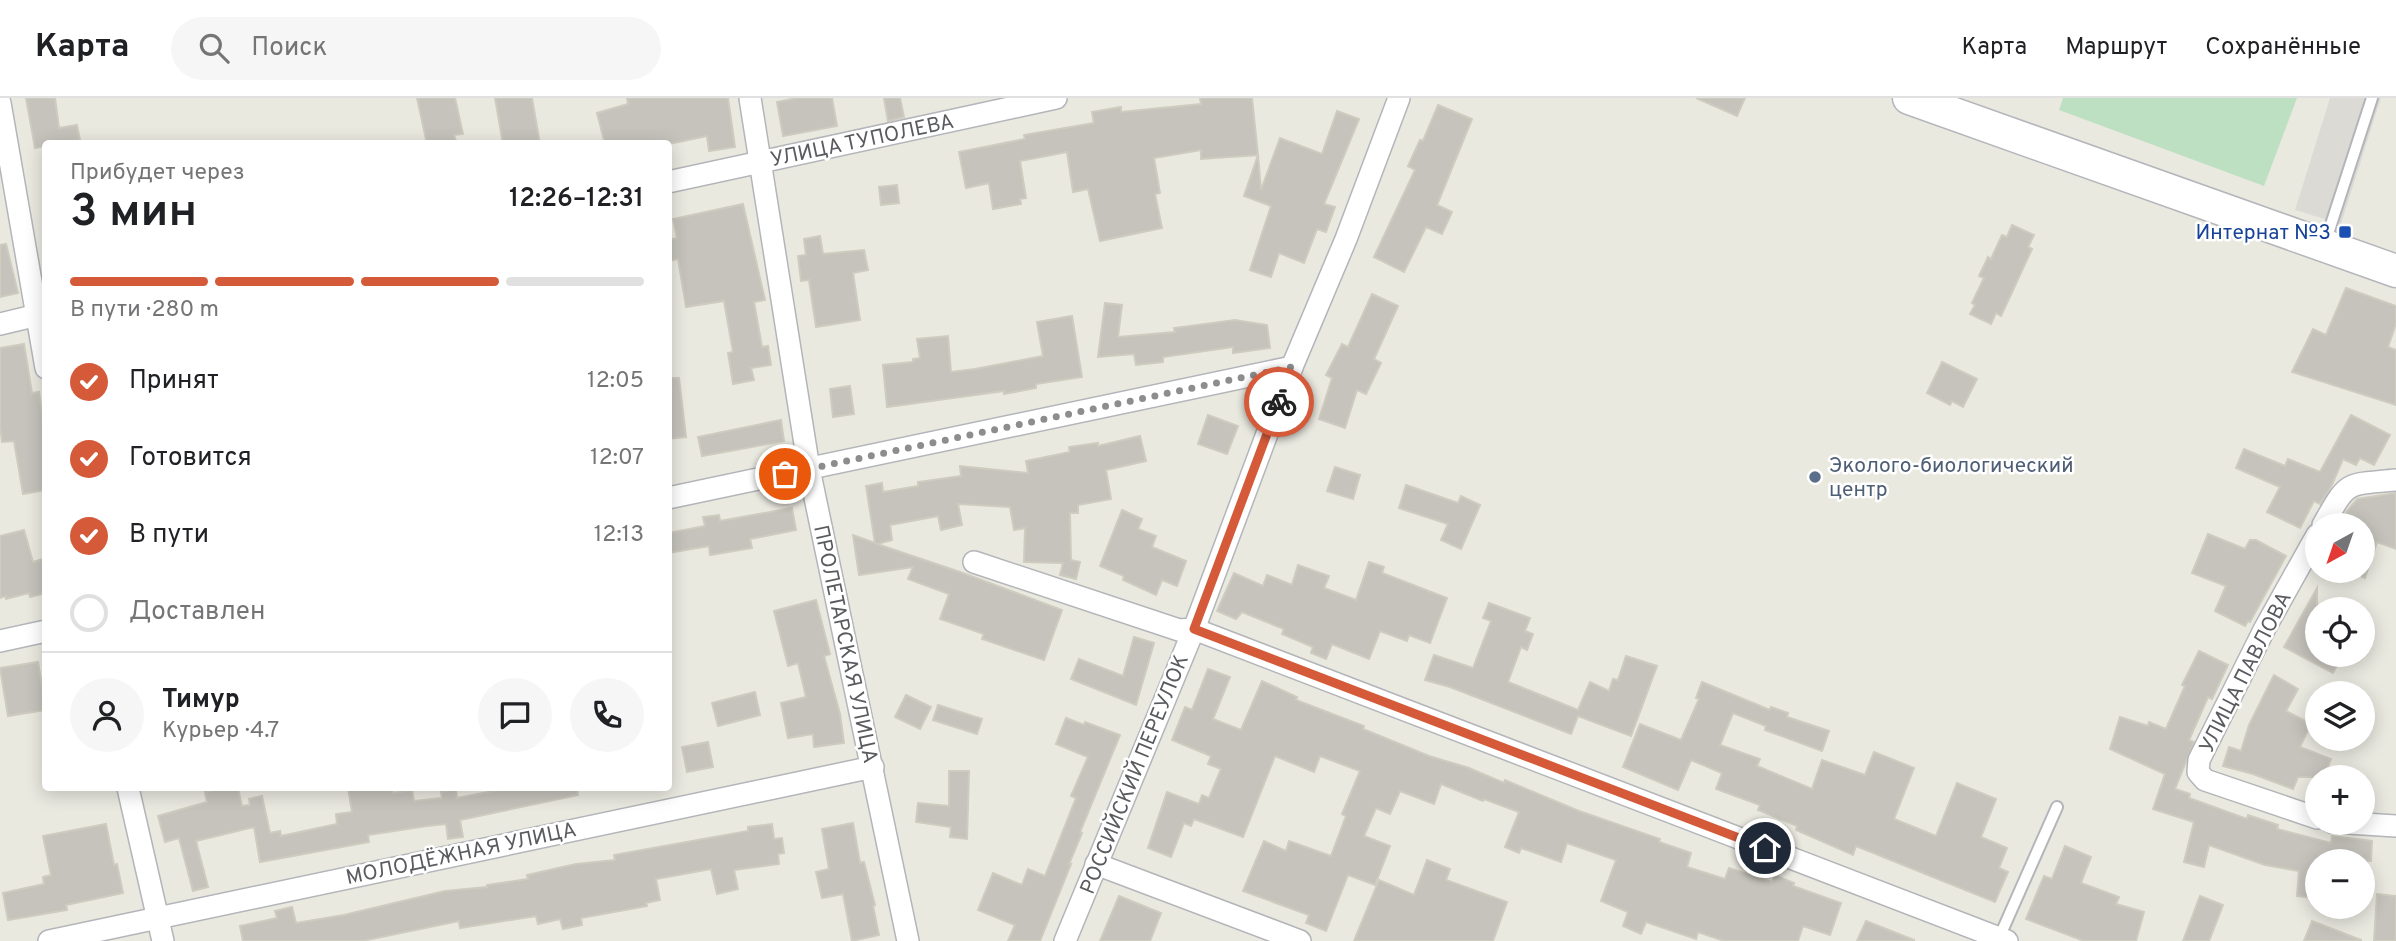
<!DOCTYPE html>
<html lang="ru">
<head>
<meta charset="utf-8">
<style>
	body { margin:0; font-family:Overpass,sans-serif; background:#f6f6f6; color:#202124; height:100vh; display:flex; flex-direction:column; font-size:26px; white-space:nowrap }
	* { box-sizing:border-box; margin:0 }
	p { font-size:23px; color:#757577 }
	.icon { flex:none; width:38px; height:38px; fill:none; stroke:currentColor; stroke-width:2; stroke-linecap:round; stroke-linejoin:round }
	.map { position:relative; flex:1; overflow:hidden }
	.panel { position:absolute; left:42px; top:42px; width:630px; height:651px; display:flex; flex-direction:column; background:#fff; border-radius:7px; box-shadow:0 4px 18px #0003 }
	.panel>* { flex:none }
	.needle { width:46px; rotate:220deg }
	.fabs { position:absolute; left:2305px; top:415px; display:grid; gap:14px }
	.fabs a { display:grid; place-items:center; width:70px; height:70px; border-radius:50%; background:#fff; box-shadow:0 4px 18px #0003; font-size:35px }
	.pin { position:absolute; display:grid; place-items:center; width:60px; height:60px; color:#fff; margin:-30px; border:4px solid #fff; border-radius:50%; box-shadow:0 2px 7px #0007 }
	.courier { position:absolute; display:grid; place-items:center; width:70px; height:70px; margin:-35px; border:5px solid #d55a3a; border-radius:50%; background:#fff; color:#222; box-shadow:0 2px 9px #0007 }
	.overview em { font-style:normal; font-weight:600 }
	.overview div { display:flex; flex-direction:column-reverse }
	.overview { display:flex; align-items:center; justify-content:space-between; height:119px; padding:0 28px }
	h1 { font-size:46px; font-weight:600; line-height:52px }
	.bar { display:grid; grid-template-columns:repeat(4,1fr); gap:10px 7px; align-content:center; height:84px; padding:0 28px }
	.bar i { height:9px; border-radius:5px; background:#e0e0e0 }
	.bar .current { background:#d55a3a }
	.bar p { grid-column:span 4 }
	.line { display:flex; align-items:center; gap:18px; padding:0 28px; border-top:2px solid #e0e0e0 }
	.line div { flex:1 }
	.round { display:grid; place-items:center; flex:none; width:74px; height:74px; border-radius:37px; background:#f6f6f6 }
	ol { padding:0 28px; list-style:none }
	li { display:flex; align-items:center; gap:21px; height:77px }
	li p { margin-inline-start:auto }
	li .icon { padding:7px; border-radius:50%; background:#d55a3a; color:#fff; stroke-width:4 }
	li:last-child { color:#757577 }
	li i { width:38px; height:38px; border:4px solid #e0e0e0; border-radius:50% }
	header { display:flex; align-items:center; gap:42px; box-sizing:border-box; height:98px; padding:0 35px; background:#fff; border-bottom:2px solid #e0e0e0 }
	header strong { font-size:33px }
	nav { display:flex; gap:38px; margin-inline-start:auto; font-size:24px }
	.search { width:490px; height:63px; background:#f6f6f6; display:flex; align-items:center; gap:18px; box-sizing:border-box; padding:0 24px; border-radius:38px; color:#757577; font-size:26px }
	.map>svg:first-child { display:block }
	.industrial { fill:#dcdad4 }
	.green { fill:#bee0c2 }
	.building { fill:#c5c3bc; stroke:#cecbbf; stroke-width:2 }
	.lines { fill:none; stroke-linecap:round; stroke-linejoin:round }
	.lane-casing { stroke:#b3b5b9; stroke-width:14 }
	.street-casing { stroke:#b3b5b9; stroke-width:24 }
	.secondary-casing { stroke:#b4b6bb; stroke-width:35 }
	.lane { stroke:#fff; stroke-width:10 }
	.street { stroke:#fff; stroke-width:21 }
	.secondary { stroke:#fff; stroke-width:32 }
	.done { stroke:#8c8d8c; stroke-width:7; stroke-dasharray:0 12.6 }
	.route { stroke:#d55a3a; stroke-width:9 }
	.transit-dot { fill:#1a4fb4; stroke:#fff; stroke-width:2.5 }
	.service-dot { fill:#5c6f8a; stroke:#fff; stroke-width:2.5 }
	.labels { text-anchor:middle; stroke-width:5; stroke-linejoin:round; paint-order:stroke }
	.street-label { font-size:21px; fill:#595b5f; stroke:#fff }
	.transit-label { font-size:21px; fill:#164399; stroke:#fff; text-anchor:end }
	.service-label { font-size:21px; fill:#4e5e75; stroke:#fff; text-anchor:start }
</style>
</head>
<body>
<header>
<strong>Карта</strong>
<div class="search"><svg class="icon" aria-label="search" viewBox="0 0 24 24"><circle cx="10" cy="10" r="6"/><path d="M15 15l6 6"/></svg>Поиск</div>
<nav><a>Карта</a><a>Маршрут</a><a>Сохранённые</a></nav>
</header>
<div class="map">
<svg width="2396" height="843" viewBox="0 0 2396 843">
	<rect width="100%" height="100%" fill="#eae9e0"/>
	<path class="industrial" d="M2330 0H2381L2341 126 2295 112Z"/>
	<path class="green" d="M2063 0H2297L2264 88 2059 12Z"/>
	<g class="building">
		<path d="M26 0H55L59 30 77 27 80 42 46 46V48L35 50Z"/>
		<path d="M417 0H455L463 36 454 37 456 43 427 46Z"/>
		<path d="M495 0H532L540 46H503Z"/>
		<path d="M627 0H728L735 49 709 53 707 38 669 46H605L597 15 628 6Z"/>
		<path d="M797 0H832L837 28 783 38 777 4Z"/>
		<path d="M884 0H900L904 19 888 23Z"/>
		<path d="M1200 0H1252L1258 57 1201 61V52L1154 60 1160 95 1155 96 1162 130 1100 143 1088 91 1073 94 1067 54 1020 63 1026 100 1020 101 1021 106 993 111 989 85 966 90 959 54 1025 41 1024 37 1094 25 1092 14 1121 9V14L1201 6Z"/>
		<path d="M1696 0H1745L1737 18Z"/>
		<path d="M1438 7 1472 21 1437 107 1452 114 1442 136 1426 129 1404 174 1374 159 1415 72 1408 68 1420 42 1423 43Z"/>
		<path d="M1337 13 1359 21 1324 106 1335 109 1326 134 1317 131 1304 165 1279 155 1271 179 1250 172 1271 108 1244 98 1258 57 1261 92 1280 40 1322 56Z"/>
		<path d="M897 87 899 105 881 107 879 89Z"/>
		<path d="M743 106 765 202 754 204 762 249 768 248 771 267 751 270 754 282 733 286 728 255 733 254 724 203 686 209 678 161 668 163V142L677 140 673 121Z"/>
		<path d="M2012 127 2034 137 2028 149 2032 151 2001 218 1996 215 1991 226 1970 216 1975 207 1972 205 1984 180 1979 178 1988 159 1991 161 2002 137 2007 139Z"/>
		<path d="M820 138 823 156 864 152 868 172 853 175 860 222 816 229 809 182 801 183 798 158 806 157 804 141Z"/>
		<path d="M6 146 18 195 0 199V147Z"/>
		<path d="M2346 190 2396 208V226L2388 249 2396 252V307L2292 274 2313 231 2326 237Z"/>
		<path d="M1372 196 1398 208 1374 261 1381 265 1366 296 1357 292 1345 330 1319 321 1332 280 1326 277 1342 246 1348 249Z"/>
		<path d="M1105 205 1122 207 1118 239 1175 234 1174 230 1235 222 1267 227 1270 250 1233 255V249L1163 259V264L1136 267 1134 256 1098 259Z"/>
		<path d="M1072 218 1082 279 1036 286V290L1004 296V293L887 309 883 267 913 264V261L920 260 917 241 948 238 951 274 975 271 1043 258 1037 224Z"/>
		<path d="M24 246 32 295 39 294 46 342V392L23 396 14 343 2 344 0 327V250Z"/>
		<path d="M1942 264 1977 281 1963 309 1952 303 1950 307 1927 295Z"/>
		<path d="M668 280H679L686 339 668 341Z"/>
		<path d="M850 288 854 316 833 319 830 291Z"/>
		<path d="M1208 317 1238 328 1227 356 1198 346Z"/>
		<path d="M2351 317 2390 337 2374 367 2360 360 2356 367 2343 361 2331 389 2320 406 2314 403 2300 430 2267 414 2280 389 2236 370 2244 351 2285 368 2288 361 2320 374Z"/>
		<path d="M781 322 784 343 702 358 698 339Z"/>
		<path d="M1140 338 1146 363 1106 372 1111 401 1078 407V415H1070L1071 462 1080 464 1076 481 1060 477 1063 465 1024 464 1025 430 1014 432 1010 409 958 406 962 427 941 432 938 418 890 427 892 442 877 446 960 474 1062 512 1044 562 982 541 984 536 940 521 949 496 908 481 913 469 859 477 853 437 875 445 866 388 882 385 883 394 918 388V384L961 378 960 368 1028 375 1026 363 1070 354 1069 349 1098 345V348Z"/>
		<path d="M1335 369 1360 377 1353 401 1327 393Z"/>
		<path d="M1406 387 1458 405 1461 398 1480 407 1461 451 1441 442 1448 426 1399 410Z"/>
		<path d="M2396 395V451L2377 444 2365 480 2362 479V427H2341L2346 418 2344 417 2357 401Z"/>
		<path d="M792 410 796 432 750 441 752 450 710 457 709 448 668 455V435L705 428 703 419 719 417 720 423Z"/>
		<path d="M1122 412 1142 421 1138 431 1156 438 1152 449 1186 463 1177 488 1162 482 1156 497 1123 482 1124 478 1100 468Z"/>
		<path d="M24 432 33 464 46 460V495L30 499 29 495 6 501V498L0 500V438Z"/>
		<path d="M2208 436 2245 451 2250 442H2256L2286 458 2250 524 2248 523 2245 528 2215 513 2226 488 2192 475Z"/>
		<path d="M1369 464 1384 469 1382 475 1447 500 1430 545 1409 537 1407 543 1380 533 1369 561 1332 546 1326 561 1311 555 1313 549 1282 536 1284 531 1242 514 1236 521 1217 513 1234 475 1263 488 1267 477 1292 487 1298 467 1329 478 1324 490 1356 502Z"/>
		<path d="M2317 490V556H2343L2333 575 2284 549Z"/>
		<path d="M816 502 830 556 824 558 840 616 844 645 814 649 813 636 788 640 781 605 806 599 798 565 788 568 774 513Z"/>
		<path d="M1489 505 1530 520 1525 533 1533 536 1527 552 1521 549 1508 584 1578 612 1590 584 1609 593 1613 581 1618 582 1626 558 1657 568 1631 638 1578 618 1571 636 1450 589 1425 582 1434 557 1473 570 1491 523 1483 520Z"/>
		<path d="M1134 539 1154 545 1136 607 1071 581 1079 561 1123 578Z"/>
		<path d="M2199 553 2228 567 2212 601 2208 599 2189 642 2194 644 2175 691 2190 696 2189 700 2247 721 2248 717 2278 727 2277 731 2331 745 2332 738 2372 743 2371 763H2317L2315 800 2297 798 2299 773 2265 767 2209 747 2204 769 2184 764 2194 724 2153 711 2165 676 2110 651 2120 619 2148 628 2149 624 2166 631 2185 588 2182 587Z"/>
		<path d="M38 564 46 612 8 618 0 570Z"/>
		<path d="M1208 571 1230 579 1213 621 1241 632 1262 583 1297 599 1296 602 1364 628 1363 631 1429 658 1469 670 1504 685 1505 682 1579 713 1660 741 1659 744 1691 755 1687 769 1725 781 1729 770 1772 784 1775 777 1794 785 1793 788 1841 805 1830 837 1803 828 1798 843H1724L1698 834 1696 841 1646 824 1641 836 1623 828 1628 814 1601 803 1616 762 1567 745 1561 764 1521 750 1519 755 1505 749 1519 714 1484 701 1483 703 1441 686 1434 706 1400 693 1390 716 1376 710 1364 738 1390 748 1375 787 1348 777 1326 833 1306 825 1309 817 1243 793 1264 743 1286 753 1289 743 1331 758 1346 718 1342 716 1360 673 1320 658 1314 674 1275 658 1243 739 1194 721 1191 728 1184 725 1171 759 1148 750 1167 694 1199 706 1202 697 1209 700 1221 671 1208 666 1211 658 1172 642 1185 609 1192 612Z"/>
		<path d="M2274 577 2298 591 2286 613 2311 626 2300 649 2331 661 2324 679H2298L2293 691 2253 676 2223 668 2229 649 2241 653 2249 627Z"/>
		<path d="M1702 584 1770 612 1771 609 1788 615 1787 619 1829 633 1822 653 1765 632 1766 628 1733 615 1720 647 1760 661 1757 668 1812 691 1822 662 1865 677 1874 654 1914 670 1894 721 1936 738 1957 685 1996 701 1981 739 2007 750 1999 770 2008 774 1995 804 1856 748 1853 757 1796 732 1797 728 1758 712 1760 707 1716 691 1722 675 1691 662 1678 692 1623 669 1640 626 1681 642 1699 601 1696 600Z"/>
		<path d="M755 594 760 617 718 628 712 605Z"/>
		<path d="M906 597 931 609 920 631 895 619Z"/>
		<path d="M938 607 982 621 977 636 933 622Z"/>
		<path d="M1066 620 1084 627 1085 624 1120 637 1080 734 1082 735 1069 766H1071L1040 843H1008L1015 827 978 812 993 775 1022 787 1028 771 1045 778 1076 700 1071 698 1088 659 1056 646Z"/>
		<path d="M708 644 713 669 687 674 682 649Z"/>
		<path d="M949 673H969L967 741 950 739 951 729 916 724 918 705 949 708Z"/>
		<path d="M223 690H238L242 708 250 707 249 701 262 698 270 735 280 733 281 738 337 726 336 716 352 714 348 690H392L393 695 412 692 414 703 442 700 441 694 456 691 457 700 509 690H577L578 697 460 722 463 739 448 741 446 726 427 728 368 737 369 744 260 764 254 729 196 743 208 789 193 793 179 740 165 744 158 718 207 704 205 694Z"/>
		<path d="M853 725 860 765 864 764 875 807 873 808 879 837 852 843 843 796 822 800 816 774 829 771 822 731Z"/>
		<path d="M106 726 114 767 117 766 123 795 66 807 67 812 8 822 3 795 44 786 43 779 51 777 43 738Z"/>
		<path d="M772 726 774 741 782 740 784 755 778 756 779 766 734 772 738 791 717 796 711 771 656 781 660 802 646 805 647 808 581 820 582 827 563 831 560 821 538 826 536 818 460 830 459 823 362 843H243L240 828 277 820 275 813 292 809 296 825 344 817 445 793 487 789V787L528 781 527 777 576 766 615 762 614 757 748 733V729Z"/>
		<path d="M2065 748 2091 759 2081 785 2119 799 2116 806 2144 814 2136 843H2084L2026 821 2044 778 2052 781Z"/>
		<path d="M1427 762 1450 771 1446 782 1507 804 1493 843H1354L1379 782 1414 797Z"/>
		<path d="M2377 796 2396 798V843H2374Z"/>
		<path d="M1119 798 1161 815 1150 843H1100Z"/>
		<path d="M2200 798 2223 807 2209 843H2183Z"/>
		<path d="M1866 823 1914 842V843H1857Z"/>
		<path d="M2312 823 2361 842V843H2304Z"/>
	</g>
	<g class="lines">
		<g class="lane-casing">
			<g id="lane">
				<path d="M2325 145 2372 0"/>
				<path d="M1999 840 2057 709"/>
			</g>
		</g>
		<g class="street-casing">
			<g id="street">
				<path d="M750 0 809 371 908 843"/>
				<path d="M0 5 46 270"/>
				<path d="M668 84 1056 0"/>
				<path d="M0 226 46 215"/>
				<path d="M668 400 1292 269"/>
				<path d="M2323 427C2349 381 2345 387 2396 382"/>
				<path d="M2317 437 2265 530 2199 662 2198 674 2205 682 2317 720"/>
				<path d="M974 464 1179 532 1194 531 2007 843"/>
				<path d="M0 543 46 533"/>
				<path d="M128 690 163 843"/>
				<path d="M2332 724 2396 728"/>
				<path d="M1096 766 1300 843"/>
				<path d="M49 843 873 669"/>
				<path d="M1065 843 1194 531 1292 269 1346 141 1399 0"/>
			</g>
		</g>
		<g class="secondary-casing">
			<path id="secondary" d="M1909 0 2396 173"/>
		</g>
		<use href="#lane" class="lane"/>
		<use href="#street" class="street"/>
		<use href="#secondary" class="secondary"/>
	</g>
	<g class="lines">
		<path class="done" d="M785 376 1292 269 1279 304"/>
		<path class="route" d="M1279 304 1194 531 1765 750"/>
	</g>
	<rect class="transit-dot" x="2338" y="127" width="14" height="14" rx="3.5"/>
	<circle class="service-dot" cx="1815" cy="379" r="7"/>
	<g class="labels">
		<g class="street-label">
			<text transform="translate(862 42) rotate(-12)" y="7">УЛИЦА ТУПОЛЕВА</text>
			<text transform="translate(846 546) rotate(78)" y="7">ПРОЛЕТАРСКАЯ УЛИЦА</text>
			<text transform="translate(2245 574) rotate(-63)" y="7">УЛИЦА ПАВЛОВА</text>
			<text transform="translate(1134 676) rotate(-68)" y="7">РОССИЙСКИЙ ПЕРЕУЛОК</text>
			<text transform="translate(461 755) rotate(-12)" y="7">МОЛОДЁЖНАЯ УЛИЦА</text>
		</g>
		<g class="transit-label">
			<text x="2331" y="141">Интернат №3</text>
		</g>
		<g class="service-label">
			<text x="1829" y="374">Эколого-биологический<tspan x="1829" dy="24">центр</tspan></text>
		</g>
	</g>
</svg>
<div class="fabs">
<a><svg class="needle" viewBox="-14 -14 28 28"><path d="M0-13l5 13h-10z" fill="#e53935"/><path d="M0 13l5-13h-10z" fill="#757577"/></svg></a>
<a><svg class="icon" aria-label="locate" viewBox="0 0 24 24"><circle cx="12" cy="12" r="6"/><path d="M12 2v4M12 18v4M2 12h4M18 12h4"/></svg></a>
<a><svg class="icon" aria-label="layers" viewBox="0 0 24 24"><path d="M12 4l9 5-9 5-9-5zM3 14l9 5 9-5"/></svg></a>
<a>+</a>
<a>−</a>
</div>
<div class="pin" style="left:785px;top:376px;background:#ea580c"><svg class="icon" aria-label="bag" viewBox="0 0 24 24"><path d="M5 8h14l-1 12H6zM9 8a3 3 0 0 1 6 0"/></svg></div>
<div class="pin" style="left:1765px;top:750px;background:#1f2937"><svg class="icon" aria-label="home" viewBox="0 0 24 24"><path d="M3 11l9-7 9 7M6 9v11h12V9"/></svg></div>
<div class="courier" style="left:1279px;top:304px"><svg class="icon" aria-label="bike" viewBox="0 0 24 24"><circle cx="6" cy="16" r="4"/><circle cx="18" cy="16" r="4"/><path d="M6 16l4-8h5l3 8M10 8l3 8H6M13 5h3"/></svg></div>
<section class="panel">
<div class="overview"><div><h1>3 мин</h1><p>Прибудет через</p></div><em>12:26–12:31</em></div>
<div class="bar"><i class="current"></i><i class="current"></i><i class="current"></i><i></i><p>В пути · 280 m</p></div>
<ol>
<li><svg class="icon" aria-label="check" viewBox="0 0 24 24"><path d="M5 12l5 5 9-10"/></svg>Принят<p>12:05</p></li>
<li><svg class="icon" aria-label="check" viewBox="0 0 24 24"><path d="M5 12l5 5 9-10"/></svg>Готовится<p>12:07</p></li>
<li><svg class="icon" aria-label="check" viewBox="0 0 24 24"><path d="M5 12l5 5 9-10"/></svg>В пути<p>12:13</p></li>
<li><i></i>Доставлен</li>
</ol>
<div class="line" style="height:126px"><a class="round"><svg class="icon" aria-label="person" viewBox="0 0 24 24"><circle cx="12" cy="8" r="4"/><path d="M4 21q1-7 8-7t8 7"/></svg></a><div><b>Тимур</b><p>Курьер · 4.7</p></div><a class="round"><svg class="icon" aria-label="chat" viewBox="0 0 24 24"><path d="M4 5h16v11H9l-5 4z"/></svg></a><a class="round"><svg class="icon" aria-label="phone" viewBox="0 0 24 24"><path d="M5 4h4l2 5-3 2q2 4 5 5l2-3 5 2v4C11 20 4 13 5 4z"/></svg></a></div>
</section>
</div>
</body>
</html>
